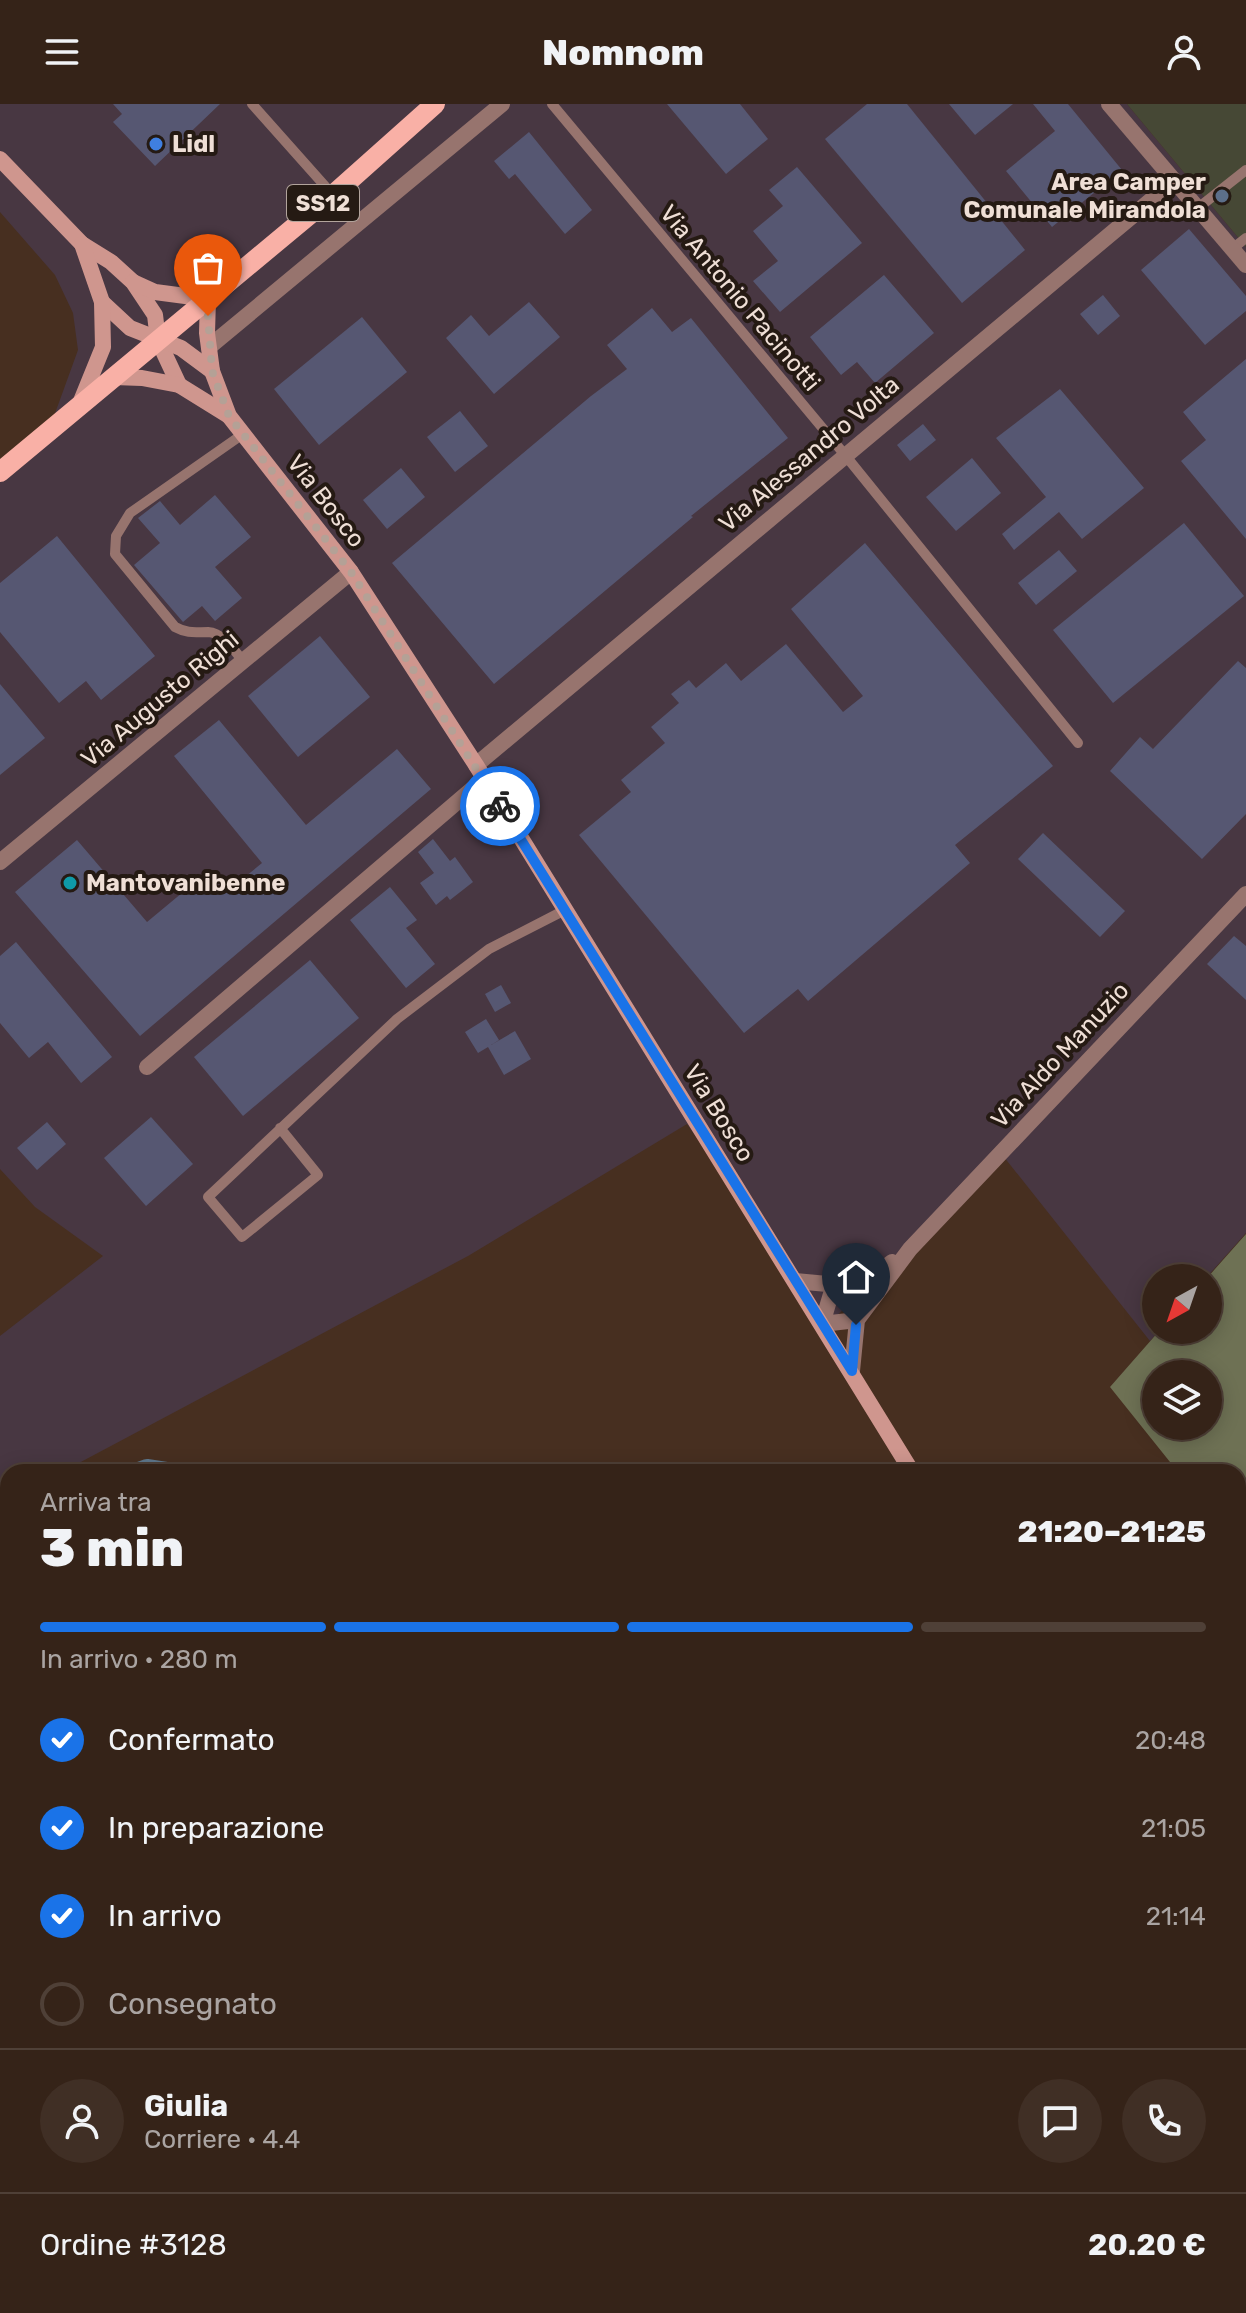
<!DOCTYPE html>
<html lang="it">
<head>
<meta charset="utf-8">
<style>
	body { margin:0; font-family:Rubik,sans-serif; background:#402f25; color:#f1f3f6; height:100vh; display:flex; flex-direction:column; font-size:30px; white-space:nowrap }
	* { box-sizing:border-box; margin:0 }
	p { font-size:26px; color:#aaa4a2 }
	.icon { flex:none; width:44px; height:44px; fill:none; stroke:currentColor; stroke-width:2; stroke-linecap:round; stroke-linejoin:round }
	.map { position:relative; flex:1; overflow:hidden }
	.side { position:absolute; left:0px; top:1360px; width:1246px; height:850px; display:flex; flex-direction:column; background:#352318; border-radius:24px 24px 0 0; box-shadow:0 4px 20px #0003,0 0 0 2px #4f4037 }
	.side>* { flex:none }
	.needle { width:52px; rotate:220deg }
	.fabs { position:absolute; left:1142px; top:1160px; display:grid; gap:16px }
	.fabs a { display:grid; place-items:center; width:80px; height:80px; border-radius:50%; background:#352318; box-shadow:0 4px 20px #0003,0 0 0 2px #4f4037; font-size:40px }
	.pin { position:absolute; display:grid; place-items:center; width:68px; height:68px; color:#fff; margin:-82px -34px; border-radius:50% 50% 50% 0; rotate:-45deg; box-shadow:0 0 8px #0007 }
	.pin .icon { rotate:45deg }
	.courier { position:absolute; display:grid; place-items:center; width:80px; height:80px; margin:-40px; border:6px solid #1a73e8; border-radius:50%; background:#fff; color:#222; box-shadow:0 2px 10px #0007 }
	.head em { font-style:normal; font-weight:800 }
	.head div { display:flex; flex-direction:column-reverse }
	.head { display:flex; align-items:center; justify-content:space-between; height:136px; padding:0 40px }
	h1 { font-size:52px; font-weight:800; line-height:60px }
	.bar { display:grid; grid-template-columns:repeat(4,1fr); gap:12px 8px; align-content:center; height:96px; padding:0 40px }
	.bar i { height:10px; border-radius:6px; background:#4f4037 }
	.bar .active { background:#1a73e8 }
	.bar p { grid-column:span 4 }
	.line { display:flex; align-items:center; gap:20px; padding:0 40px; border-top:2px solid #4f4037 }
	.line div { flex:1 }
	.round { display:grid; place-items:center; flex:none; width:84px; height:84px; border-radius:42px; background:#402f25 }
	ol { padding:0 40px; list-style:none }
	li { display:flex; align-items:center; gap:24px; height:88px }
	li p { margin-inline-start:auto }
	li .icon { padding:8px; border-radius:50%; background:#1a73e8; color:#fff; stroke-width:4 }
	li:last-child { color:#aaa4a2 }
	li i { width:44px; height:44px; border:4px solid #4f4037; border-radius:50% }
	header { display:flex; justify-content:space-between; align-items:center; height:104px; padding:0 40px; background:#352318; font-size:36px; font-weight:800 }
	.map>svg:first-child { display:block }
	.industrial { fill:#483742 }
	.green { fill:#464835 }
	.forest { fill:#6e7154; fill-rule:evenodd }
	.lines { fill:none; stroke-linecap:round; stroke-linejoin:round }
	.canal { stroke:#5e778b; stroke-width:18 }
	.building { fill:#565772 }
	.lane { stroke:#97746e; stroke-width:10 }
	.street { stroke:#97746e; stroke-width:16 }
	.secondary { stroke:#cf968e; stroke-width:16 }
	.primary { stroke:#f9b0a6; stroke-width:20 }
	.done { stroke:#b4a196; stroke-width:8; stroke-dasharray:0 14.4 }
	.route { stroke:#1a73e8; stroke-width:10 }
	.shop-dot { fill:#3f7fe0; stroke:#251a13; stroke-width:3 }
	.service-dot { fill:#5c6f8a; stroke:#251a13; stroke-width:3 }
	.culture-dot { fill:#0f9aa8; stroke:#251a13; stroke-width:3 }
	.labels { text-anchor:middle; stroke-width:8; stroke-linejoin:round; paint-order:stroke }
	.shield { fill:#251a13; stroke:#b2a49c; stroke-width:2 }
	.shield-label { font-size:22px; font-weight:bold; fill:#efdfd6 }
	.poi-label { font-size:24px; font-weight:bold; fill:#efdfd6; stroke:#251a13; text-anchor:start }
	.street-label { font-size:24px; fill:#efdfd6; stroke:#251a13 }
</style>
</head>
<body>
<header><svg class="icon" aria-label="menu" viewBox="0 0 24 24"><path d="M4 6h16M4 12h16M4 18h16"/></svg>Nomnom<svg class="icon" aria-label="person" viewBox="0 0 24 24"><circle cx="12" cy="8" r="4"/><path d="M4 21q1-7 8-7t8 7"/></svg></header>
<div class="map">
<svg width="1246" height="2209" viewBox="0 0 1246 2209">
	<rect width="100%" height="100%" fill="#472f20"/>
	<path class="industrial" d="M0 0H1127L1246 143V1129L1206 1174H1156V1226H1160L1150 1237 1004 1053 827 1221 687 1020 468 1152 62 1368H8V1397L0 1401V1232L103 1152 35 1103 0 1065V374L45 337 78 246 73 209 55 171 0 108Z"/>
	<path class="green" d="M1127 0H1246V143Z"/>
	<path class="forest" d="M1246 1130V1940L1238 1923V1368H1178L1110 1283 1160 1226H1208L1207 1174ZM1156 1270H1208V1322H1156Z"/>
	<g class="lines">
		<g class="canal">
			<path d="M136 1368 147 1364 173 1368"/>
			<path d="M0 1441 8 1436"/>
			<path d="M762 2202 767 2209"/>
		</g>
	</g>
	<g class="building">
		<path d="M113 0H220L155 62 113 18 122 10Z"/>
		<path d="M667 0H740L768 35 726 70Z"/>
		<path d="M867 0H907L1025 146 962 199 825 35Z"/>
		<path d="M949 0H1013L975 31Z"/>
		<path d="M1033 0H1068L1122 66 1052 123 1006 67 1055 27Z"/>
		<path d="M529 28 592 106 565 130 515 70 509 75 494 57Z"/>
		<path d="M797 63 862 139 780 208 753 177 778 157 753 127 783 102 769 86Z"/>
		<path d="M1189 125 1246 192V207L1205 241 1141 166Z"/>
		<path d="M884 171 934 229 875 279 857 258 841 271 810 233Z"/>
		<path d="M1103 191 1120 212 1098 231 1080 210Z"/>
		<path d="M529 198 560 233 494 290 446 234 471 211 489 232Z"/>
		<path d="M652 204 672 228 691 214 788 334 691 412 693 413 494 580 392 459 591 292 627 265 607 241Z"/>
		<path d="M362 213 407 268 319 341 274 285Z"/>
		<path d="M1246 255V435L1181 357 1206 336 1183 308Z"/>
		<path d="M1060 285 1144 384 1082 435 1059 408 1014 446 1002 430 1046 393 996 334Z"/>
		<path d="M460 307 488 342 455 368 427 333Z"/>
		<path d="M923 320 936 336 910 357 897 341Z"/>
		<path d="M972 354 1001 389 956 427 926 393Z"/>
		<path d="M401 364 425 393 387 425 363 396Z"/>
		<path d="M215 391 251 433 215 463 242 494 215 517 202 502 183 518 134 461 160 439 138 414 160 397 180 421Z"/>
		<path d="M1184 419 1244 492 1113 599 1053 526Z"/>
		<path d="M57 432 155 552 101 596 86 577 59 599 0 528V479Z"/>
		<path d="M865 439 1053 662 955 741 970 759 808 897 798 885 744 929 579 731 631 688 621 676 665 639 651 623 679 599 671 590 689 576 696 584 726 559 741 577 786 540 843 608 863 592 791 505Z"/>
		<path d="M1059 446 1077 467 1036 501 1018 479Z"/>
		<path d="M320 532 370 593 298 653 248 592Z"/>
		<path d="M1238 557 1246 564V710L1202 755 1110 667 1140 633 1153 645Z"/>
		<path d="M0 580 45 634 0 671Z"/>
		<path d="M219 616 306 721 397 645 431 685 140 932 15 788 77 736 147 818 206 769 224 790 262 759 174 652Z"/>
		<path d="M1043 729 1125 807 1100 833 1018 755Z"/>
		<path d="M433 735 450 757 455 753 473 778 450 796 447 792 436 801 420 779 434 769 418 748Z"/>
		<path d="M390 783 417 816 406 824 435 860 406 884 350 816Z"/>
		<path d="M1234 832 1246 842V896L1207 860Z"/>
		<path d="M16 838 112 953 81 979 48 938 29 954 0 919V852Z"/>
		<path d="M310 856 359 914 243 1012 194 953Z"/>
		<path d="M501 881 511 899 495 908 485 890Z"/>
		<path d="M486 915 499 936 491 941 515 927 531 955 504 971 488 943 478 949 465 928Z"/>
		<path d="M151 1013 193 1060 146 1102 104 1054Z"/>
		<path d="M47 1018 66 1040 37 1066 17 1044Z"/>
	</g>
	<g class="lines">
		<g class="lane">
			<path d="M252 0 333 91"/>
			<path d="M552 0 845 351 1078 639"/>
			<path d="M1198 104 1246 66"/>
			<path d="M1232 145 1246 134"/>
			<path d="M243 557C234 546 223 529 208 528 195 528 188 530 175 523L115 450 116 432 130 409 243 330"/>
			<path d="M280 1024 318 1071 242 1133 208 1093 397 915 489 845 565 806"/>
		</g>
		<g class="street">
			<path d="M1109 0 1246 161"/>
			<path d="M209 243 502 0"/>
			<path d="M476 661 1174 77"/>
			<path d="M0 758 351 468"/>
			<path d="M147 963 484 675"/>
			<path d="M795 1177 860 1183 892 1158"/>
			<path d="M834 1180 822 1220 857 1216"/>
			<path d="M852 1267 857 1216 910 1145 1246 790"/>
		</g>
		<g class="secondary">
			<path d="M0 55 82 140 111 158 133 178 155 211 158 236 179 281"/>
			<path d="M133 178 155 188 208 195 207 229 212 267 229 312 351 468 476 661 912 1368"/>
			<path d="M102 198 130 224 181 244 212 267"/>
			<path d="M114 273 142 274 179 281 229 312"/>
			<path d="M79 302 103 243 102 198 82 140"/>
			<path d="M1238 1919 1246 1932"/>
			<path d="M1238 2051 1246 2038"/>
			<path d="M1109 2209 1115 2202"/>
		</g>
		<path class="primary" d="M0 368 333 91 435 0"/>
	</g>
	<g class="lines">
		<path class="done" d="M208 212 212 267 229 312 351 468 500 702"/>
		<path class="route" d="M500 702 852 1267 856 1221"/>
	</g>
	<circle class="shop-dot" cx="156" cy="40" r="8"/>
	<circle class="service-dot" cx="1222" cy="92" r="8"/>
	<circle class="culture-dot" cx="70" cy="779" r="8"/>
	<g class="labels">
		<rect class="shield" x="287" y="81" width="72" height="36" rx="6"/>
		<g class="shield-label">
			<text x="323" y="107">SS12</text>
		</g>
		<g class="poi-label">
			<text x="172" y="48">Lidl</text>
			<text x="1206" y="86" text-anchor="end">Area Camper<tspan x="1206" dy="28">Comunale Mirandola</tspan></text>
			<text x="86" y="787">Mantovanibenne</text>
		</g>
		<g class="street-label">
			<text transform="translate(740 194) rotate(50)" y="8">Via Antonio Pacinotti</text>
			<text transform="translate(809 350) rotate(-40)" y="8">Via Alessandro Volta</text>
			<text transform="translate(326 397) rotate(52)" y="8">Via Bosco</text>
			<text transform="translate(160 595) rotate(-40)" y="8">Via Augusto Righi</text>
			<text transform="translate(1060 951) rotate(-47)" y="8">Via Aldo Manuzio</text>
			<text transform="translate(719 1009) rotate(58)" y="8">Via Bosco</text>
		</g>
	</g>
</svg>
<div class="fabs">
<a><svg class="needle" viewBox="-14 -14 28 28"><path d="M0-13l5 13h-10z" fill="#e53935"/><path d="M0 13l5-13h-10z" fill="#aaa4a2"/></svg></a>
<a><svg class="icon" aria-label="layers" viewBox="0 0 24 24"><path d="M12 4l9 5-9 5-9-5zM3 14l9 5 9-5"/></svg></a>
</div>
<div class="pin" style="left:208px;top:212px;background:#ea580c"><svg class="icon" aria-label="bag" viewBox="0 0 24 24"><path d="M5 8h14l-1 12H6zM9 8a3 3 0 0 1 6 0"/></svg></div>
<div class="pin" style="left:856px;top:1221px;background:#1f2937"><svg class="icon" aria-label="home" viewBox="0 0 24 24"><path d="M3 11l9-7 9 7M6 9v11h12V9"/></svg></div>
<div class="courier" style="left:500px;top:702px"><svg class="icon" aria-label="bike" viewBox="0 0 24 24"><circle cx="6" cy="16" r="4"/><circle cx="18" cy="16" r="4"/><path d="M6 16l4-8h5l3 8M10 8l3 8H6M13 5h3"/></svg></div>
<section class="side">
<div class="head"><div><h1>3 min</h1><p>Arriva tra</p></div><em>21:20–21:25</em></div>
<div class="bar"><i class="active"></i><i class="active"></i><i class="active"></i><i></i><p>In arrivo · 280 m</p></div>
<ol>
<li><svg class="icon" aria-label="check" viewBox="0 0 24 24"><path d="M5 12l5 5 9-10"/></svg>Confermato<p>20:48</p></li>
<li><svg class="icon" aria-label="check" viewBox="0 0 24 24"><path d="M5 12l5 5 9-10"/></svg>In preparazione<p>21:05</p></li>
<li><svg class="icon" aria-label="check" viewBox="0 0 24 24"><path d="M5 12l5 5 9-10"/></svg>In arrivo<p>21:14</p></li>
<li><i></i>Consegnato</li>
</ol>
<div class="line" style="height:144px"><a class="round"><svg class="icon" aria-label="person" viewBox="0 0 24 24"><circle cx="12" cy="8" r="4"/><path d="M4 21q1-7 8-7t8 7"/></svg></a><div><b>Giulia</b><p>Corriere · 4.4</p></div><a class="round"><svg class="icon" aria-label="chat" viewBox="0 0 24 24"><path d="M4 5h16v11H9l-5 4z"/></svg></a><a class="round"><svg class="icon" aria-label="phone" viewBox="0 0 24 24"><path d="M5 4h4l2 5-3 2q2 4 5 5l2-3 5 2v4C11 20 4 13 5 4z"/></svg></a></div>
<div class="line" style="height:104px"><div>Ordine #3128</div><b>20.20 €</b></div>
</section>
</div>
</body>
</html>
